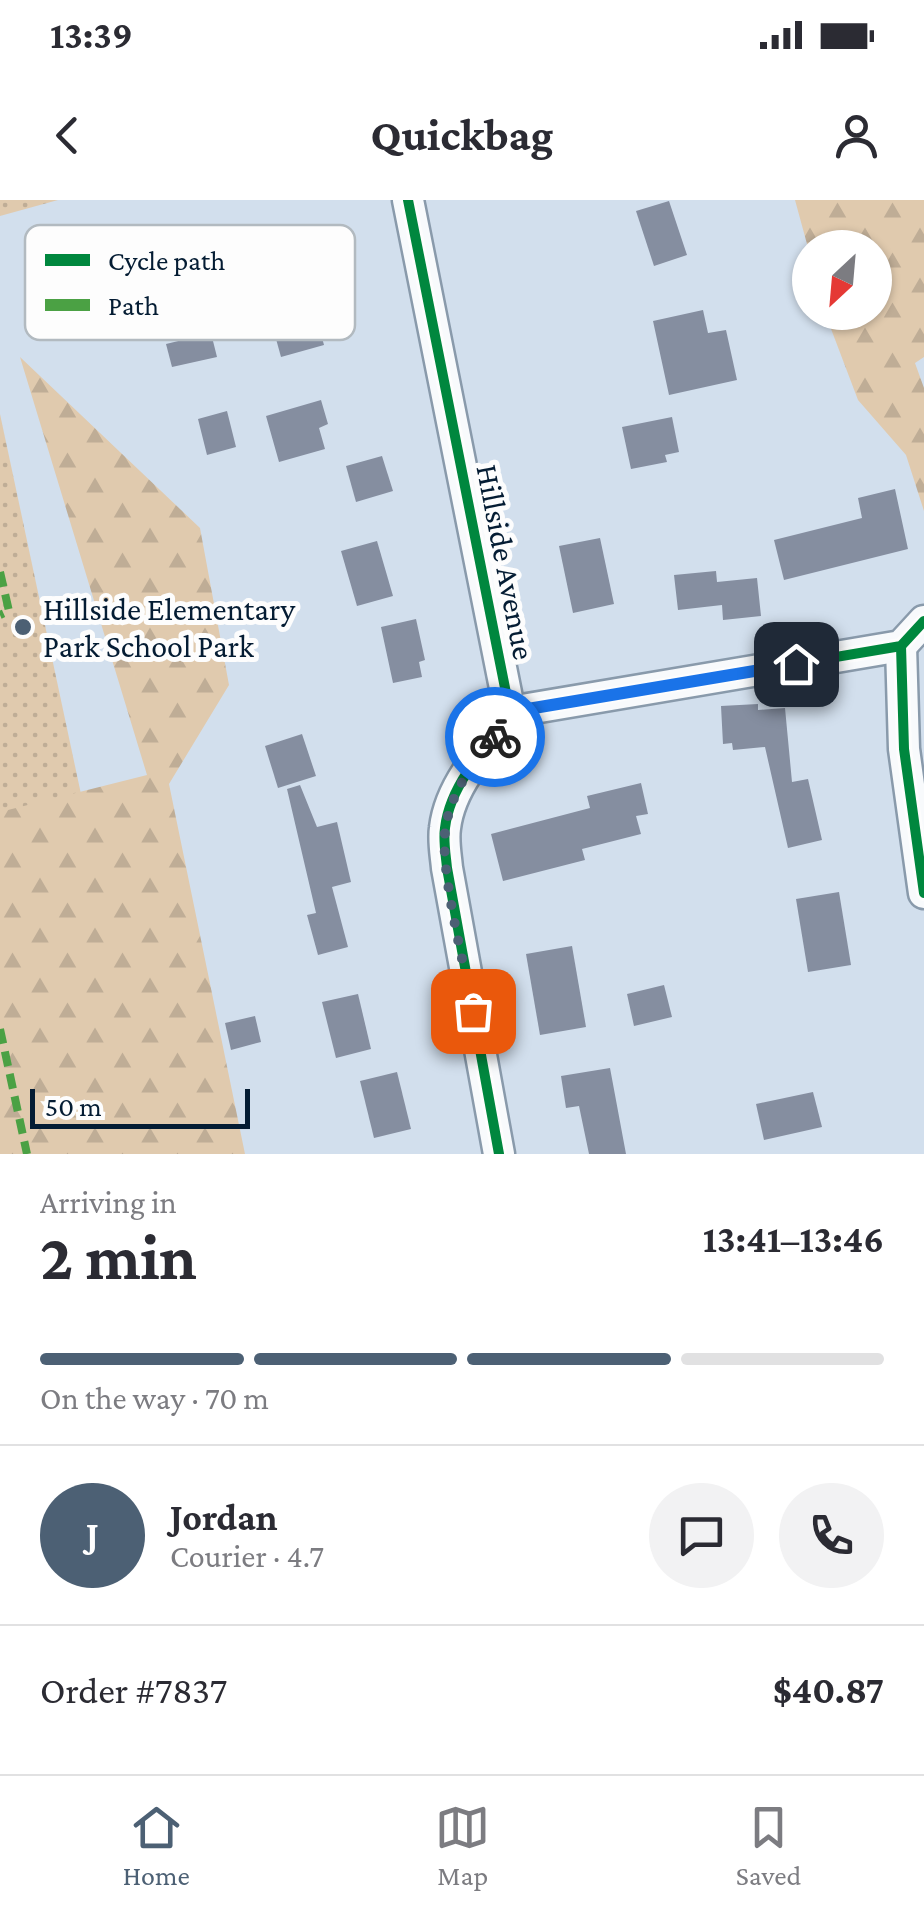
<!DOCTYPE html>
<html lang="en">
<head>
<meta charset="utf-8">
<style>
	body { margin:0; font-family:"Crimson Pro",serif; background:#f2f2f3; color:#2b2b33; height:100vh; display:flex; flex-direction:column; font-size:38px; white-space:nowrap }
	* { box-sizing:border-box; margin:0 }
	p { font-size:32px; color:#7c7c81 }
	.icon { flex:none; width:55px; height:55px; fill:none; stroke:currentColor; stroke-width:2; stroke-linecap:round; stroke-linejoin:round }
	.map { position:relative; height:954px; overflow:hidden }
	.sheet { display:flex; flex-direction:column; background:#fff; flex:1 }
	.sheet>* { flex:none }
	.needle { width:65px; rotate:206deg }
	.fabs { position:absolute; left:792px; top:30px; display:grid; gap:20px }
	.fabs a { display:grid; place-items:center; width:100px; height:100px; border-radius:50%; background:#fff; box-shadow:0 2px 8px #0004; font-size:50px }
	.scale { position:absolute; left:30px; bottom:25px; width:220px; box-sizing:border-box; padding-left:10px; border:5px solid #041c33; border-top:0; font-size:28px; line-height:35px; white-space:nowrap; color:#041c33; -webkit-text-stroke:8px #fdfdfd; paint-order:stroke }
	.pin { position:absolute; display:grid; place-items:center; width:85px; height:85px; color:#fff; margin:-42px; border-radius:20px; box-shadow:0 5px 15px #0006 }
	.courier { position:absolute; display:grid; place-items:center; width:100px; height:100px; margin:-50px; border:8px solid #1a73e8; border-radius:50%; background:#fff; color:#222; box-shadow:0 2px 12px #0007 }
	.head em { font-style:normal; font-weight:700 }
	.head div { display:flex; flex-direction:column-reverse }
	.head { display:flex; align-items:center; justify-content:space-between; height:170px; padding:0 40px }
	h1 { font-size:65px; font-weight:700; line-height:75px }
	.bar { display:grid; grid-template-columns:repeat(4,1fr); gap:15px 10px; align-content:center; height:120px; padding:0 40px }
	.bar i { height:12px; border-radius:8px; background:#e1e1e2 }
	.bar .current { background:#4c6074 }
	.bar p { grid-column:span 4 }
	.line { display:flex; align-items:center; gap:25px; padding:0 40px; border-top:2px solid #e1e1e2 }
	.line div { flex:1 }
	.round { display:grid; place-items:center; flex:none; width:105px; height:105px; border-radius:52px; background:#f2f2f3 }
	.status { display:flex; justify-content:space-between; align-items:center; height:70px; padding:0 50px; background:#fff; direction:ltr }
	.status svg { height:28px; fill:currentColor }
	header { display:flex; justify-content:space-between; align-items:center; height:130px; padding:0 40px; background:#fff; font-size:45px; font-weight:700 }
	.tab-bar { display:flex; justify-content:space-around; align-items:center; height:140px; border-top:2px solid #e1e1e2; background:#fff; font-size:28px; color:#7c7c81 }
	.tab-bar a { display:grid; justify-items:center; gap:5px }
	.tab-bar .current { color:#4c6074 }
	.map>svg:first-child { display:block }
	.grass { fill:url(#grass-dots) }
	.forest { fill:url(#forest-firs) }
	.building { fill:#858ea0 }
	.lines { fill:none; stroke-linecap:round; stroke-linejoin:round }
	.minor-casing { stroke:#899aab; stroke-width:35 }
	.minor { stroke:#f8fafc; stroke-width:30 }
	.quiet { stroke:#4ba144; stroke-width:8; stroke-dasharray:15 8; stroke-linecap:butt }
	.cycleway-casing { stroke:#fdfdfd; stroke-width:16 }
	.cycleway { stroke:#00873e; stroke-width:10 }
	.done { stroke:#4c6074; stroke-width:10; stroke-dasharray:0 18 }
	.route { stroke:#1a73e8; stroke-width:12 }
	.poi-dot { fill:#4c6074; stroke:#fdfdfd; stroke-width:4 }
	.labels { text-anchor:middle; stroke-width:10; stroke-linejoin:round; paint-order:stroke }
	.street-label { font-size:32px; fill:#041c33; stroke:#fdfdfd }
	.poi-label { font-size:32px; fill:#041c33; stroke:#fdfdfd; text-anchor:start }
	.key { fill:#fdfdfd; stroke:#b2bac0; stroke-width:2.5 }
	.key-label { font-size:28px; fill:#041c33 }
</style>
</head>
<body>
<div class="status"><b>13:39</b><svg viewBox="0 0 49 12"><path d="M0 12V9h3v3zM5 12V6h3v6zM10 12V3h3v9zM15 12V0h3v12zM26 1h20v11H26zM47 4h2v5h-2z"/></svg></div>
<header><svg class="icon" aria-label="back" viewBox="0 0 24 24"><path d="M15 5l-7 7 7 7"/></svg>Quickbag<svg class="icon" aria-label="person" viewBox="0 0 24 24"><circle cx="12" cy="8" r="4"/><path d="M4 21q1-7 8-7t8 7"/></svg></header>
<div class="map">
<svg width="924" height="954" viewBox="0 0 924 954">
	<defs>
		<pattern id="grass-dots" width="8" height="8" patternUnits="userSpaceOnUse" patternTransform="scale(2.5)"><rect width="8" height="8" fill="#e0caae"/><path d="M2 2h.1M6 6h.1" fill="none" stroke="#bfad96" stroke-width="1.8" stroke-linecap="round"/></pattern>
		<pattern id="forest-firs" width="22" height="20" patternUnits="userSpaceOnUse" patternTransform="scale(2.5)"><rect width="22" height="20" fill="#e0caae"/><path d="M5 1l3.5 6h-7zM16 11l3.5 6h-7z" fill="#bfad96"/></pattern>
	</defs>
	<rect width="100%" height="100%" fill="#d2dfed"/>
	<g class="grass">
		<path d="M0 0H58L0 16Z"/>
		<path d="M0 214 91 641 0 660Z"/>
	</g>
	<g class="forest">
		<path d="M795 0H924V157L915 163 924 188V311L906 255 858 200 825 113 875 112V48H810V55Z"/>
		<path d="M20 157 200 328 229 485 169 584 245 954H0V612L147 575Z"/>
	</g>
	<g class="building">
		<path d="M669 1 687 55 654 66 636 11Z"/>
		<path d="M703 110 708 133 726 130 737 180 669 195 653 121Z"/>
		<path d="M316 116 324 145 281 157 273 128Z"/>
		<path d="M211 133 217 157 172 167 166 144Z"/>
		<path d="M321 200 328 224 319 228 325 249 279 262 266 216Z"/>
		<path d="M227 211 236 247 207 255 198 219Z"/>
		<path d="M672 217 679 252 665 255 667 262 631 269 622 227Z"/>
		<path d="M382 256 393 291 356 302 346 266Z"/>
		<path d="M895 289 908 349 784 380 774 340 862 318 858 298Z"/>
		<path d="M600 338 614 404 573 413 559 346Z"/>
		<path d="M377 341 393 396 357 406 341 351Z"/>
		<path d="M716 371 717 382 757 378 761 416 723 420 722 405 678 410 674 375Z"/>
		<path d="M416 419 425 460 419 462 422 477 393 483 381 427Z"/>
		<path d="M758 504V510L785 508 792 582 808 579 822 640 788 648 765 547 733 550 732 543 723 544 721 506Z"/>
		<path d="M302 534 316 576 278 588 265 546Z"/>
		<path d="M641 583 648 614 636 616 641 634 582 649 585 660 503 681 491 634 590 608 587 596Z"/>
		<path d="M300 585 317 627 337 622 351 682 332 687 348 747 318 755 307 715 316 713 287 589Z"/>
		<path d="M839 692 851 765 808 772 796 699Z"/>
		<path d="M572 746 586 827 540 835 526 754Z"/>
		<path d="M664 785 672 817 634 826 627 794Z"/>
		<path d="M358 794 371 849 336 858 322 802Z"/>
		<path d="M255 816 261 842 231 850 225 823Z"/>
		<path d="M610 868 626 954H589L579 906 566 908 561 876Z"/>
		<path d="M397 872 411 929 374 938 360 881Z"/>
		<path d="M813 892 822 927 764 940 756 904Z"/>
	</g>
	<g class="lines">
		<g class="minor-casing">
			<g id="minor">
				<path d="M408 0 511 518C484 549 450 585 445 628 443 641 446 656 447 668L499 954"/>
				<path d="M901 446 904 549 924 693"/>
				<path d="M510 512 901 446 924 421"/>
			</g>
		</g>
		<use href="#minor" class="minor"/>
		<g class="quiet">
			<path d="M0 372 9 411 0 415"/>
			<path d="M0 829 27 954"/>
		</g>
		<g class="cycleway-casing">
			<g id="cycleway">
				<path d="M408 0 511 518C484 549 450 585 445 628 443 641 446 656 447 668L499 954"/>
				<path d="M901 446 904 549 924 693"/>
				<path d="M510 512 901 446 924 421"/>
			</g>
		</g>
		<use href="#cycleway" class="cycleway"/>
	</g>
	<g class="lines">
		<path class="done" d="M473 811C465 767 438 666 446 625 452 591 473 563 495 537"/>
		<path class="route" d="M495 537 511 518 510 512 796 464"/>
	</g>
	<circle class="poi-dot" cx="23" cy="427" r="10"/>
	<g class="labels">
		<g class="street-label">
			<text transform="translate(506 362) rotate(79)" y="11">Hillside Avenue</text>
		</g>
		<g class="poi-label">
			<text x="43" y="420">Hillside Elementary<tspan x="43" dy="37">Park School Park</tspan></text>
		</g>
	</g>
	<rect x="25" y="25" width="330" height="115" rx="15" class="key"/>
	<rect x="45" y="54" width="45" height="12" fill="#00873e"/>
	<rect x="45" y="99" width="45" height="12" fill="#4ba144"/>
	<g class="key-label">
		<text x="108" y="70">Cycle path</text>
		<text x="108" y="115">Path</text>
	</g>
</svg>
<div class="fabs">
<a><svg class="needle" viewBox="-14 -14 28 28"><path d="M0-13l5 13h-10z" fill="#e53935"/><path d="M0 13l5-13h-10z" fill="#7c7c81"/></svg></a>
</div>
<div class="scale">50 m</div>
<div class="pin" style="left:473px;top:811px;background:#ea580c"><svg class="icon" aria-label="bag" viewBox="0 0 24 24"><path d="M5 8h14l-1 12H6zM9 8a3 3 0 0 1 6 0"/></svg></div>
<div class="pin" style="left:796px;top:464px;background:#1f2937"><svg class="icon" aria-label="home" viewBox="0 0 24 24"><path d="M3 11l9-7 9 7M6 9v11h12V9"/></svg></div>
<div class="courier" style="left:495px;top:537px"><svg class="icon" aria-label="bike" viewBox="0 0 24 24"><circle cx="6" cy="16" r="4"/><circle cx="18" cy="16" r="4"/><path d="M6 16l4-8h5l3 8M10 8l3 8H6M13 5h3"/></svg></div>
</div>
<section class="sheet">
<div class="head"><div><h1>2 min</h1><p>Arriving in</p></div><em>13:41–13:46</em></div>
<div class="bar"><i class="current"></i><i class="current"></i><i class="current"></i><i></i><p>On the way · 70 m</p></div>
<div class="line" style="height:180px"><b class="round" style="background:#4c6074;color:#fff">J</b><div><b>Jordan</b><p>Courier · 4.7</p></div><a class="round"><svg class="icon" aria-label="chat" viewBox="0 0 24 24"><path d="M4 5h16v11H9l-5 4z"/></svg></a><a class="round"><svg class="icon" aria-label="phone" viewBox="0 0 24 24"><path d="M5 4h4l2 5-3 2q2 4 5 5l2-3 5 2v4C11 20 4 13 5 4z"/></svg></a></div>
<div class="line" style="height:130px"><div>Order #7837</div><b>$40.87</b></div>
</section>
<nav class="tab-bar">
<a class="current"><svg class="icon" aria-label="home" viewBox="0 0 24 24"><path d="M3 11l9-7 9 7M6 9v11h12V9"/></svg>Home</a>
<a><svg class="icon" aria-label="map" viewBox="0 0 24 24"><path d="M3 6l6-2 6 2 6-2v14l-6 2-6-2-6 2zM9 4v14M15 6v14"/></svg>Map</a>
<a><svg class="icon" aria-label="saved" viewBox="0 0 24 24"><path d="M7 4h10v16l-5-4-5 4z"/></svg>Saved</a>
</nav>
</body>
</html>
